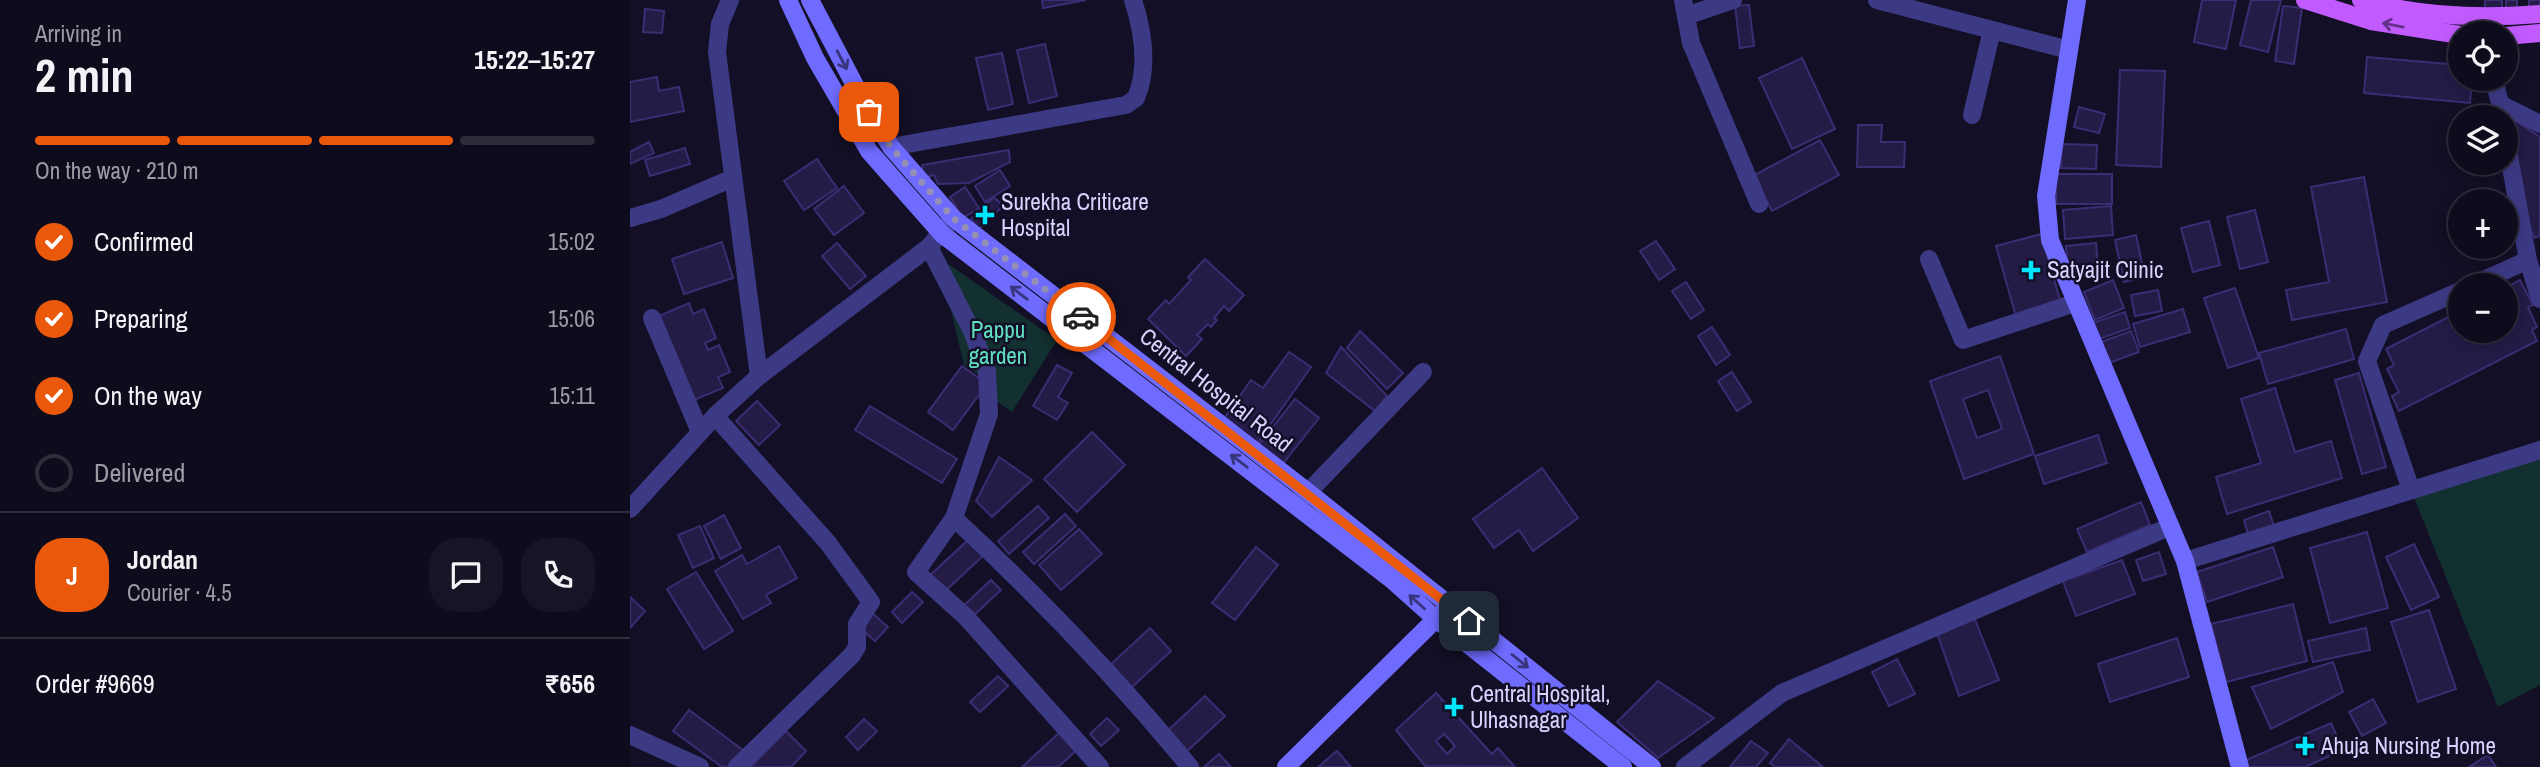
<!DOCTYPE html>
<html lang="en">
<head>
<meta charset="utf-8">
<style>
	body { margin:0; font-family:"Archivo Narrow",sans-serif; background:#171425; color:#f1f3f6; height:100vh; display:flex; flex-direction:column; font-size:26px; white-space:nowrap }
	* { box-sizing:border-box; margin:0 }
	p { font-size:23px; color:#9b9ba3 }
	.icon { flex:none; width:38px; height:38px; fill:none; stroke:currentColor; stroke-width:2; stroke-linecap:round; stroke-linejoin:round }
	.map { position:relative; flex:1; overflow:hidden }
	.panel { display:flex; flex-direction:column; background:#0e0b1c; width:630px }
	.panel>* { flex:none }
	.tools { position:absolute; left:1818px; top:21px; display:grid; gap:14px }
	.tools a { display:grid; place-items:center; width:70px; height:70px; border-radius:50%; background:#0e0b1c; box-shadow:0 4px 18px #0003,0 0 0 2px #2e2b3b; font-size:35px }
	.pin { position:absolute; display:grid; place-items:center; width:60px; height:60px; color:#fff; margin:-30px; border-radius:14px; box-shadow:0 4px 10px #0006 }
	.courier { position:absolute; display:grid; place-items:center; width:70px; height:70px; margin:-35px; border:5px solid #ea580c; border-radius:50%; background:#fff; color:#222; box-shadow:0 2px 9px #0007 }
	.head em { font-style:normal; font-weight:700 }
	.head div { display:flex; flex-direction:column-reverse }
	.head { display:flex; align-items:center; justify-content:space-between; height:119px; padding:0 35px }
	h1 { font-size:46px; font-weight:700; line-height:52px }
	.bar { display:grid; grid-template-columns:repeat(4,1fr); gap:10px 7px; align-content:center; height:84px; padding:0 35px }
	.bar i { height:9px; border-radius:5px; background:#2e2b3b }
	.bar .on { background:#ea580c }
	.bar p { grid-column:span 4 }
	.line { display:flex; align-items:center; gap:18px; padding:0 35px; border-top:2px solid #2e2b3b }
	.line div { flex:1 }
	.round { display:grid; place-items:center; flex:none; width:74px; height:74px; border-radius:28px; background:#171425 }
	ol { padding:0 35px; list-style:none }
	li { display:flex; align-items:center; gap:21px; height:77px }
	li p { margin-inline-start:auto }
	li .icon { padding:7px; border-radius:50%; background:#ea580c; color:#fff; stroke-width:4 }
	li:last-child { color:#9b9ba3 }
	li i { width:38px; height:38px; border:4px solid #2e2b3b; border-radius:50% }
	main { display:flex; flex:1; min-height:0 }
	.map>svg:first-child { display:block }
	.green { fill:#12302f }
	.building { fill:#241b47; stroke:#3b2d73; stroke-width:2; fill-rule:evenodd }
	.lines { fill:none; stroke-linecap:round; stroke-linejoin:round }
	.street { stroke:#3d3a85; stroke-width:18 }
	.secondary { stroke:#6f6bff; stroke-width:18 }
	.primary { stroke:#c25bff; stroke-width:18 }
	.oneway { stroke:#623188 }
	.oneway2 { stroke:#38347d }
	.done { stroke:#948fb3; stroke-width:7; stroke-dasharray:0 12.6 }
	.route { stroke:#ea580c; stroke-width:9 }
	.poi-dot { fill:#00e5ff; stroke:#130f26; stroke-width:2.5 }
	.labels { text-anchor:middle; stroke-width:5; stroke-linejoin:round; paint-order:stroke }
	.poi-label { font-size:23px; fill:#d9d4ff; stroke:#130f26; text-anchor:start }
	.park-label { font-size:23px; fill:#5fe0c0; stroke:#130f26 }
	.street-label { font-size:23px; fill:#d9d4ff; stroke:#130f26 }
</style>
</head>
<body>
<main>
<section class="panel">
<div class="head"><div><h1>2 min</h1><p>Arriving in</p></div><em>15:22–15:27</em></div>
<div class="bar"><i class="on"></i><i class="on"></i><i class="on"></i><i></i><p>On the way · 210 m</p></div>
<ol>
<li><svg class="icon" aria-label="check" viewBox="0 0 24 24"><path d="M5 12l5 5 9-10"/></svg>Confirmed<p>15:02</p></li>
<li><svg class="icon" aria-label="check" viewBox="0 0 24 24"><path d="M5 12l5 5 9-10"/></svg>Preparing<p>15:06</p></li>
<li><svg class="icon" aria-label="check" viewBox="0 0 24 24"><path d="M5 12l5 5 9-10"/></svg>On the way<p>15:11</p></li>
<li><i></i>Delivered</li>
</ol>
<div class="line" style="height:126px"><b class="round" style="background:#ea580c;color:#fff">J</b><div><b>Jordan</b><p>Courier · 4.5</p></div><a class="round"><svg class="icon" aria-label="chat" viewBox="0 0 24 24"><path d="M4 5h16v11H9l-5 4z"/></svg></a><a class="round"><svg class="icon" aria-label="phone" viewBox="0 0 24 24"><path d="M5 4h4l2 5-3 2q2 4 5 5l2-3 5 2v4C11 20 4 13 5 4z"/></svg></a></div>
<div class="line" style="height:91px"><div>Order #9669</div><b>₹656</b></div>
</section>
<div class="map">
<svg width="1910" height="767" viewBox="0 0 1910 767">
	<rect width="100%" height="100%" fill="#130f26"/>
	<g class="green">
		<path d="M314 261 427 340 382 412 354 393 360 383 334 365 317 294Z"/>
		<path d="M1910 454V685L1868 707 1781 490Z"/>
	</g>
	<g class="building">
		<path d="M412 0H456L413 8Z"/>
		<path d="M1572 0H1606L1596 49 1564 42Z"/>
		<path d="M1621 0H1651L1638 52 1610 45Z"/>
		<rect x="1855" y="0" width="17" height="10"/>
		<rect x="1876" y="0" width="11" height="9"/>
		<rect x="1899" y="0" width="11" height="12"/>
		<path d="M1119 5 1124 46 1110 48 1105 6Z"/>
		<path d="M1653 6 1672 8 1664 64 1645 61Z"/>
		<path d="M15 9 34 11 32 33 13 32Z"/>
		<path d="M415 44 427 96 399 103 387 50Z"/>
		<path d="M372 53 383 104 358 110 346 58Z"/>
		<path d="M1737 57 1830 65V79H1842L1840 103 1734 93Z"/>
		<path d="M1172 58 1205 129 1162 149 1129 78Z"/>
		<path d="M1490 70 1535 71 1531 167 1486 165Z"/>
		<path d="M27 77 29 91 49 87 54 111 0 122V82Z"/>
		<path d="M1449 107 1475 114 1469 133 1444 127Z"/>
		<path d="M1874 113 1910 137V236L1905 238 1892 213Z"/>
		<path d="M1228 125H1252L1251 142H1275L1274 167H1227Z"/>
		<path d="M1190 140 1209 175 1142 211 1123 176Z"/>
		<path d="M19 142 24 153 0 164V152Z"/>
		<path d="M1432 144 1467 145 1466 169 1431 168Z"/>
		<path d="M55 148 60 164 20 176 15 160Z"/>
		<path d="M379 150 380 162 339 183 308 184 304 175 293 178 292 165Z"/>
		<path d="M187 159 207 188 174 210 154 181Z"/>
		<path d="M370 170 380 186 355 202 345 186Z"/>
		<rect x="1426" y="174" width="56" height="30"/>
		<path d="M1734 177 1757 302 1662 320 1656 290 1699 282 1681 187Z"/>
		<path d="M214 186 234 213 204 235 184 209Z"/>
		<path d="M335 187 349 208 333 218 320 197Z"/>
		<path d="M364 197 373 206 349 229 341 219Z"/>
		<path d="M1481 206 1483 235 1435 239 1433 210Z"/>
		<path d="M1625 210 1638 262 1610 269 1597 217Z"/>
		<path d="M1579 221 1590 265 1563 272 1551 228Z"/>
		<path d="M1411 234 1432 307 1387 320 1366 246Z"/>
		<path d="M1506 235 1515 277 1494 282 1485 240Z"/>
		<path d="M1026 241 1045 269 1029 280 1010 251Z"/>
		<path d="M92 242 103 278 54 294 42 259Z"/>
		<path d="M207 243 236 276 220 289 192 256Z"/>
		<path d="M1466 243 1468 267 1438 270 1436 246Z"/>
		<path d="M575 259 614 295 599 311 594 306 584 318 587 320 581 327 578 324 567 335 572 339 556 356 518 319 536 300 539 304 561 280 558 277Z"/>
		<path d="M1483 280 1494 308 1465 320 1454 292Z"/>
		<path d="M1890 280 1903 305 1898 307 1907 327 1902 330 1907 341 1769 411 1762 396 1769 392 1757 369 1764 365 1756 349 1830 311V331H1876V288Z"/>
		<path d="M1056 282 1074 310 1061 319 1042 291Z"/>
		<path d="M1605 288 1629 358 1598 368 1574 298Z"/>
		<path d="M1528 290 1532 311 1505 316 1501 295Z"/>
		<path d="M59 303 63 314 74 309 86 338 75 343 78 350 89 345 100 372 88 377 93 388 64 400 29 316Z"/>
		<path d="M1553 309 1560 332 1510 347 1503 324Z"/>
		<path d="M1495 312 1500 328 1469 339 1463 323Z"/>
		<path d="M1082 327 1100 355 1086 365 1068 336Z"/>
		<path d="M1716 329 1724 359 1638 384 1629 353Z"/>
		<path d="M730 331 773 373 757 389 717 348Z"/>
		<path d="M1501 331 1509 352 1479 363 1471 342Z"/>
		<path d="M711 347 757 396 745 411 696 373Z"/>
		<path d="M659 352 681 367 626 445 592 421 621 380 633 388Z"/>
		<path d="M1370 356 1404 454 1334 479 1300 381ZM1358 390 1372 429 1347 438 1333 399Z"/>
		<path d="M427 365 442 373 428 397 438 403 427 420 403 406Z"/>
		<path d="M332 366 357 384 323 430 298 412Z"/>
		<path d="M1102 372 1121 402 1107 411 1088 381Z"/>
		<path d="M1729 373 1756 467 1732 474 1705 380Z"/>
		<path d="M1645 388 1665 452 1701 441 1712 478 1597 514 1586 477 1631 463 1611 399Z"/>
		<path d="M665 399 689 418 651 466 627 447Z"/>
		<path d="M127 401 150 425 129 445 106 421Z"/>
		<path d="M240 406 327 459 312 483 225 430Z"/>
		<path d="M462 432 495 465 447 512 414 479Z"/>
		<path d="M1468 435 1477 463 1414 484 1405 456Z"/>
		<path d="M369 457 402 480 362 517 346 501Z"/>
		<path d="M912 468 948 518 903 551 889 530 864 548 843 519Z"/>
		<path d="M1511 502 1520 525 1457 552 1447 529Z"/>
		<path d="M408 506 419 518 379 554 368 541Z"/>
		<path d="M1639 511 1644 526 1618 534 1614 520Z"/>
		<path d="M435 514 446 526 404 564 393 552Z"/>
		<path d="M94 515 111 548 91 559 74 526Z"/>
		<path d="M70 526 84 558 63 568 48 535Z"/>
		<path d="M449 529 472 554 431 590 409 565Z"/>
		<path d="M1737 532 1758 608 1700 623 1680 548Z"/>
		<path d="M338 540 353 556 312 594 297 578Z"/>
		<path d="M1784 544 1809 597 1781 610 1756 557Z"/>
		<path d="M149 546 167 578 136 595 141 603 113 619 85 571 112 555 117 564Z"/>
		<path d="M626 547 648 565 605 620 582 603Z"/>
		<path d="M1643 547 1653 577 1577 602 1567 572Z"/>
		<path d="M1529 552 1536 574 1513 581 1506 560Z"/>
		<path d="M1492 560 1505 594 1446 616 1433 581Z"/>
		<path d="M66 572 103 631 74 649 37 589Z"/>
		<path d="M361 580 371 590 341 618 331 608Z"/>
		<path d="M282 592 293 602 272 623 262 612Z"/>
		<path d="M0 597 15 611 0 628Z"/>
		<path d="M1663 604 1677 661 1596 682 1581 624Z"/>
		<path d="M1799 610 1826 689 1788 702 1761 622Z"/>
		<path d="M242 613 258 627 245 641 230 628Z"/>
		<path d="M1344 617 1369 680 1329 696 1307 633Z"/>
		<path d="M520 628 541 651 501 688 480 665Z"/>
		<path d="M1736 628 1740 650 1683 662 1678 641Z"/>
		<path d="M1547 638 1559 677 1480 702 1468 664Z"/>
		<path d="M1267 659 1285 694 1259 706 1242 672Z"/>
		<path d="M1703 662 1713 692 1641 729 1622 687Z"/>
		<path d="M368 676 378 686 350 712 340 702Z"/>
		<path d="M1028 681 1084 718 1028 758 987 722Z"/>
		<path d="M806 693 862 754 868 748 885 767 795 766 766 730ZM814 734 825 746 817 754 806 741Z"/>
		<path d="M575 696 595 716 554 754 534 734Z"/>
		<path d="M1743 699 1756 723 1732 736 1719 712Z"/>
		<path d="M59 710 113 750 101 767H92L43 731Z"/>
		<path d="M477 718 489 730 471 746 460 734Z"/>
		<path d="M234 719 247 731 228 750 216 737Z"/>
		<path d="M1701 723 1713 750 1675 767H1617L1614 761Z"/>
		<path d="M156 731 176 751 161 767H121Z"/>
		<path d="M430 732 447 750 428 767H392Z"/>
		<path d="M1159 739 1193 767H1145L1140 763Z"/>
		<path d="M1121 741 1138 753 1126 767H1100Z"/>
		<path d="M707 751 721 767H688Z"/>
		<path d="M589 754 601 767H574Z"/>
		<path d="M1858 755 1866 767H1839Z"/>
	</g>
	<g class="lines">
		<g class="street">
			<path d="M100 0 90 24 87 52 129 376"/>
			<path d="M1053 0 1061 43 1129 204"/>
			<path d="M1247 0 1439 50"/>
			<path d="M1056 16 1103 0"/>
			<path d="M1851 18 1855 33"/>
			<path d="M1864 79 1870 104 1910 124"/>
			<path d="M1342 115 1362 30"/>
			<path d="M261 147 496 105 506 98C519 67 513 31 503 0"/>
			<path d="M0 218 31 209 103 178"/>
			<path d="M299 247 342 331 357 371 359 414 324 518 286 572 336 617 470 767"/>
			<path d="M1299 259 1333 340 1445 303"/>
			<path d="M1898 260 1910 299"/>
			<path d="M1843 285 1898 260 1876 140"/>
			<path d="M22 318 70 432"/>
			<path d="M85 416 198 543 241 602 227 624V647L222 655 107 767"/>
			<path d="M1781 490 1737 361 1753 325 1830 291"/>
			<path d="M666 505 793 372"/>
			<path d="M0 509 85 416 129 376 299 247 323 218"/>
			<path d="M324 518C409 597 487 678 560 767"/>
			<path d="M1555 561 1910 450"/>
			<path d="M0 735 70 767"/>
			<path d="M1055 767 1152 693 1539 527"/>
		</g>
		<g class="secondary">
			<path d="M158 0 185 58 239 151 312 234 761 579 807 620 993 767"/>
			<path d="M180 0 239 112 261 147 323 218 678 492 1022 767"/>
			<path d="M1447 0 1416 196 1420 240 1555 561 1610 767"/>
			<path d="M656 767 813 612"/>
		</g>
		<g class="primary">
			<path d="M1675 0 1741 21 1830 35"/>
			<path d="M1731 0C1790 17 1849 19 1910 14"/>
			<path d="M1876 36 1910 33"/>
		</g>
	</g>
	<defs><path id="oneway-shaft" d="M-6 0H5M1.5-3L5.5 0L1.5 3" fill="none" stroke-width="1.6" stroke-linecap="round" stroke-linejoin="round" transform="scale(1.75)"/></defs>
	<use class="oneway" href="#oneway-shaft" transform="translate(1763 25) rotate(-169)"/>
	<g class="oneway2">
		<use href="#oneway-shaft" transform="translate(212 60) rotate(62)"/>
		<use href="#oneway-shaft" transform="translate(389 293) rotate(-143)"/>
		<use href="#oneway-shaft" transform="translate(609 461) rotate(-143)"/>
		<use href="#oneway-shaft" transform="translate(787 602) rotate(-138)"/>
		<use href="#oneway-shaft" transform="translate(890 661) rotate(39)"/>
	</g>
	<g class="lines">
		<path class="done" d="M239 112 261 147 323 218 451 317"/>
		<path class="route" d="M451 317 839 621"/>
	</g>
	<g class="poi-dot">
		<path d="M351.5 204.5h7v7h7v7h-7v7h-7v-7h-7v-7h7z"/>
		<path d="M1397.5 259.5h7v7h7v7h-7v7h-7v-7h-7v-7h7z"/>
		<path d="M820.5 696.5h7v7h7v7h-7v7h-7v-7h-7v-7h7z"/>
		<path d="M1671.5 735.5h7v7h7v7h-7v7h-7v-7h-7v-7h7z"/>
	</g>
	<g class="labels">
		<g class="poi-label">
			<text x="371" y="210">Surekha Criticare<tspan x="371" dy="26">Hospital</tspan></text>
			<text x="1417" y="278">Satyajit Clinic</text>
			<text x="840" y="702">Central Hospital,<tspan x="840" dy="26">Ulhasnagar</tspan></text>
			<text x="1691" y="754">Ahuja Nursing Home</text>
		</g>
		<g class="park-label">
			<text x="368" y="338">Pappu<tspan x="368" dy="26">garden</tspan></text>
		</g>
		<g class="street-label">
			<text transform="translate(586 390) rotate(38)" y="8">Central Hospital Road</text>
		</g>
	</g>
</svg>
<div class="tools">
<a><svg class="icon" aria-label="locate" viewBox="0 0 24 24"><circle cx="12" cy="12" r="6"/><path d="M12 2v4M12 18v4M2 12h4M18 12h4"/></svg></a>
<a><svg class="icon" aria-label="layers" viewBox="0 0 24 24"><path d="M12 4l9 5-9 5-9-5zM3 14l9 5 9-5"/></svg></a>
<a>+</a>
<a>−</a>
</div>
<div class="pin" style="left:239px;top:112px;background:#ea580c"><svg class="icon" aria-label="bag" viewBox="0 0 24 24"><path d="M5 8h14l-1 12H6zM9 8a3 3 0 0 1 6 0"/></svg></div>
<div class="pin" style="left:839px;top:621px;background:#1f2937"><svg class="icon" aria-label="home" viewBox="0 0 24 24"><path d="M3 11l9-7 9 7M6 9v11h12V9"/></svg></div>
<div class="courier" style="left:451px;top:317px"><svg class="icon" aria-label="car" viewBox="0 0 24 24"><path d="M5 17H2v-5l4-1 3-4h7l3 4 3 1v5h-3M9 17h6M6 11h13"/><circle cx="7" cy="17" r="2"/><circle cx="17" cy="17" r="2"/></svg></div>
</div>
</main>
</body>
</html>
